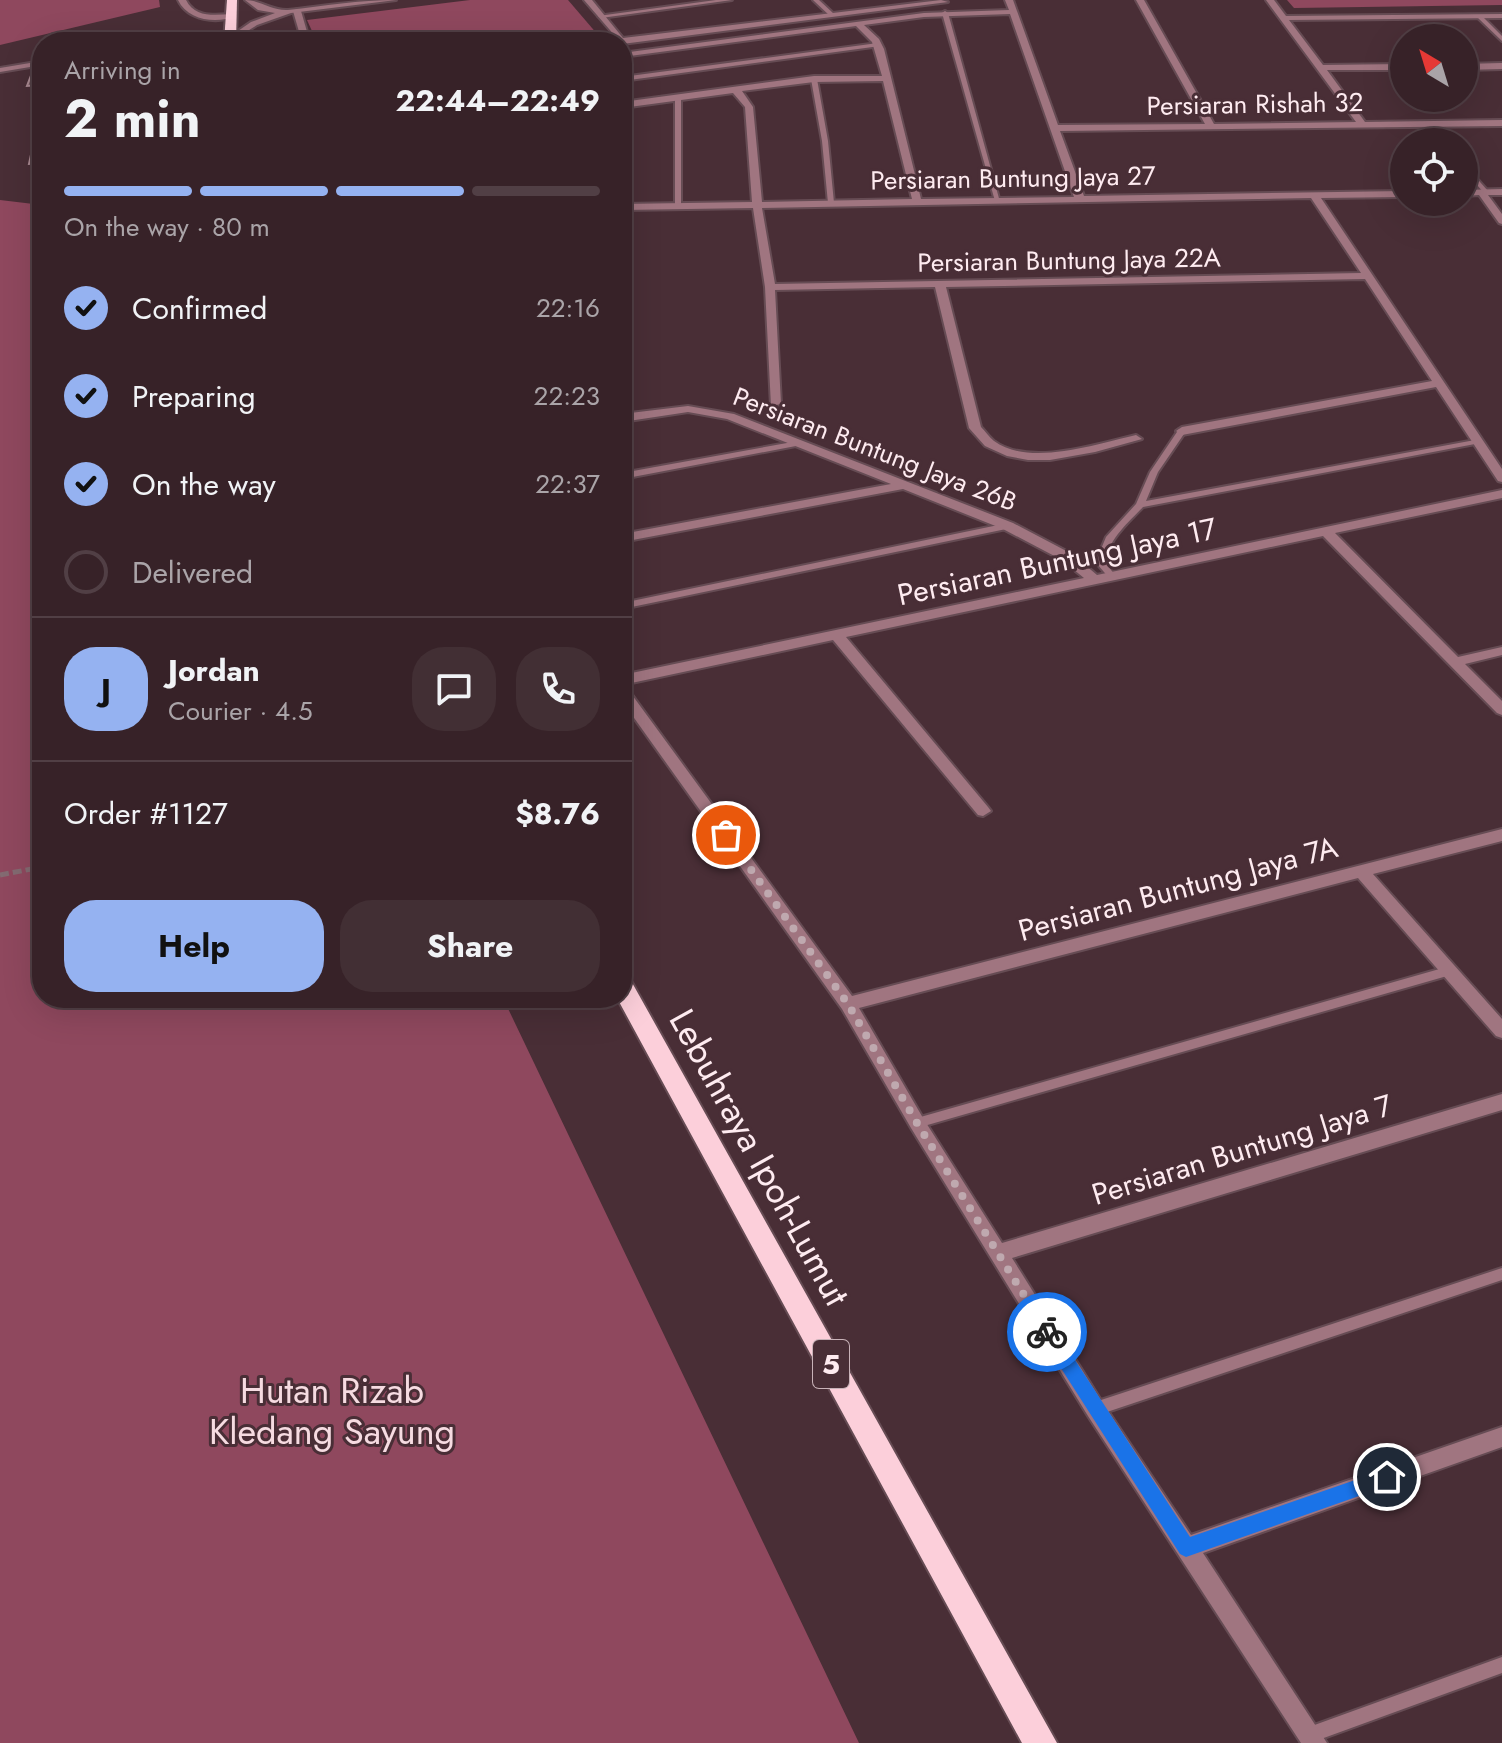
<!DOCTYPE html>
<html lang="en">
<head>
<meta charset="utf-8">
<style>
	body { margin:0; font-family:Jost,sans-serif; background:#422f34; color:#f1f3f6; height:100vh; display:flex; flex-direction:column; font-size:30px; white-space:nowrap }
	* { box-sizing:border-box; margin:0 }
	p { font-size:26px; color:#aaa4a8 }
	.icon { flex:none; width:44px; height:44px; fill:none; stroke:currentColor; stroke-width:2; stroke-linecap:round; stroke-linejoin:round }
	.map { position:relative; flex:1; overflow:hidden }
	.side { position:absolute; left:32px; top:32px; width:600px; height:976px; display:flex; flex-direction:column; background:#372228; border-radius:32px; box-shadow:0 8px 32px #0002,0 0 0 2px #513f45 }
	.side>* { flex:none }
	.needle { width:52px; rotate:322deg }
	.buttons { position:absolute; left:1390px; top:24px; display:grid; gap:16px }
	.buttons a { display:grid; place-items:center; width:88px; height:88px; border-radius:50%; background:#372228; box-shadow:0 8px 32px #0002,0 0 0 2px #513f45; font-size:40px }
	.pin { position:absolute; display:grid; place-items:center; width:68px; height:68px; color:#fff; margin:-34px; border:4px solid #fff; border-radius:50%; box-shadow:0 2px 8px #0007 }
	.courier { position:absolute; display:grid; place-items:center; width:80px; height:80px; margin:-40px; border:6px solid #1a73e8; border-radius:50%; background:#fff; color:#222; box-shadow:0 2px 10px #0007 }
	.headline em { font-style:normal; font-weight:700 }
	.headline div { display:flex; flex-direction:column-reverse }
	.headline { display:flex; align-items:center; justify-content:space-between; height:136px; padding:0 32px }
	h1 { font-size:52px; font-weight:700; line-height:60px }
	.bar { display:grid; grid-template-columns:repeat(4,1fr); gap:12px 8px; align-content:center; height:96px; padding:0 32px }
	.bar i { height:10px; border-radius:6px; background:#513f45 }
	.bar .selected { background:#95b2f1 }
	.bar p { grid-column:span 4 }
	.line { display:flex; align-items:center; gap:20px; padding:0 32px; border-top:2px solid #513f45 }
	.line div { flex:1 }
	.round { display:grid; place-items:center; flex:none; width:84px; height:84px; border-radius:32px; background:#422f34 }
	ol { padding:0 32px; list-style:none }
	li { display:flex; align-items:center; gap:24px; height:88px }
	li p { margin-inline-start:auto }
	li .icon { padding:8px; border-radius:50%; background:#95b2f1; color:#111; stroke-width:4 }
	li:last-child { color:#aaa4a8 }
	li i { width:44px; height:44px; border:4px solid #513f45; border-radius:50% }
	.primary-button { display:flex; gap:16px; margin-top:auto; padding:16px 32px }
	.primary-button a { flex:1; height:92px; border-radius:32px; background:#95b2f1; color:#111; font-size:32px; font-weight:700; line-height:92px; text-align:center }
	.primary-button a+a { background:#422f34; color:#f1f3f6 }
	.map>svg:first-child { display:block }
	.green { fill:#8f485e }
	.building { fill:#6f5259; stroke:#a88890; stroke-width:2 }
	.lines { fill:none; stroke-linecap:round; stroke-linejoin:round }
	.service-casing { stroke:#664c54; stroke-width:4 }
	.minor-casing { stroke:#664c54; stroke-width:4 }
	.tertiary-casing { stroke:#664c54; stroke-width:4 }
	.trunk-casing { stroke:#664c54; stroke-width:4 }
	.path { stroke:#836a71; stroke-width:5; stroke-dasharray:9 4; stroke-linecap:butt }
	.service { fill:#a07580; fill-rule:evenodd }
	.minor { fill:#a07580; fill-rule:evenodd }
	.tertiary { fill:#a07580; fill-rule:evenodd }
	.trunk { fill:#fccfda; fill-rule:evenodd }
	.route { fill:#1a73e8 }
	.done { stroke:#bfa9af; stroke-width:8; stroke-dasharray:0 14.4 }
	.labels { text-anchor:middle; stroke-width:6; stroke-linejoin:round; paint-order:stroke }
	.far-street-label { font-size:26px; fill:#feebf0; stroke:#492e36 }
	.shield { fill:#492e36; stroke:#c8b2b8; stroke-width:2 }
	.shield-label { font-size:28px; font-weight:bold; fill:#feebf0 }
	.street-label { font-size:30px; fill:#feebf0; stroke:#492e36 }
	.near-street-label { font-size:36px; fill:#feebf0; stroke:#492e36 }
	.near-park-label { font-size:36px; fill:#f6dbe1; stroke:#492e36 }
</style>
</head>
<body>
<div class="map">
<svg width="1502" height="1743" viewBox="0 0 1502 1743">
	<rect width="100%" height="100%" fill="#492e36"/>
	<g class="green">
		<path d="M0 0H159L160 7 0 45Z"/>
		<path d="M470 0H568L604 42H317L307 20Z"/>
		<path d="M1287 0H1502V5L1294 8Z"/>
		<path d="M0 200 42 205V998H503L859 1743H0Z"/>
	</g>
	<g class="building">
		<path d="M42 72V85L27 86 32 73Z"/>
		<path d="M42 149V163L29 164 32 150Z"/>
	</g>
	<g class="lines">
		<g class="service-casing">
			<g id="service">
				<path d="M716 0H732L601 18 598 16Z"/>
				<path d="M813 0H819L834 14V16H830Z"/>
				<path d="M945 11 948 13 1000 202 995 201 942 13Z"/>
				<path d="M1477 15H1481L1502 36V41L1477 17Z"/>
				<path d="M878 43 880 46 622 81V77Z"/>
				<path d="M42 61V65L0 72V68Z"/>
				<path d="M814 77 817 79 828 141 834 203 831 205 828 203 822 141 811 79Z"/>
				<path d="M42 94V113L35 110 39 96Z"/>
				<path d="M678 95 681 97V206L678 208 675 206V97Z"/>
				<path d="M1427 123H1431L1447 142H1441L1427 125Z"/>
				<path d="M1464 164 1488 191V193H1484L1464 170Z"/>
				<path d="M1179 429H1182L1186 431 1158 472 1146 501 1475 440 1479 442 1475 444 1143 507C1131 520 1099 547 1109 567 1111 571 1115 574 1118 577L1116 579H1110L1098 565 1099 554 1106 537 1136 504 1150 472Z"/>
				<path d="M798 441 802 443 801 445 622 479V473Z"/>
				<path d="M1008 523 1011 524V528L622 609V603Z"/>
				<path d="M1450 966 1454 968 1456 971 1454 974 917 1128 913 1127 911 1123 913 1119 917 1118Z"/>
				<path d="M1502 1268V1280L1095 1416 1090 1414 1088 1409 1090 1404 1095 1402Z"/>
				<path d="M1502 1657V1673L1310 1743 1303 1741 1301 1735 1303 1729 1309 1727Z"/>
			</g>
		</g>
		<g class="minor-casing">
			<g id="minor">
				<path d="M178 0H186C195 18 214 15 232 14L236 16C217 24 188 21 178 0Z"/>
				<path d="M584 0H592L623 38 941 0 948 2 622 44Z"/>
				<path d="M1005 0H1013L1058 125 1205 124 1136 0H1144L1214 124 1356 122 1266 0H1274L1286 16 1502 14V18L1289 20 1323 65 1404 64V70H1327L1365 122 1502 120V126L1060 131 1084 196 1404 191V197L1321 198 1502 469V482L1498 481 1436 387 1182 435 1176 431 1182 427 1432 381 1365 279 946 287 981 427C985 431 989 437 994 441 1029 467 1097 444 1136 435L1142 439 1095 452 1050 460H1028L1007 456 985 446 969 428 935 287 775 290 781 404 771 406 765 287 753 208 622 210V204L752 202 745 107 733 93 622 108V102L814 76H882L872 42 856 26 622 57V53L924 13 1009 10ZM1010 14 1074 197 921 199 884 49 879 39 864 25 924 17ZM883 81 912 199 762 202 753 107 742 91 814 82ZM1311 198 1361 273 775 284 762 208Z"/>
				<path d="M297 9 301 11 310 42H302L293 11Z"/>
				<path d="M1502 63V69L1464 70V64Z"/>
				<path d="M1502 189V195H1488L1502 214V224L1499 223 1479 195 1464 196V190Z"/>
				<path d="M688 406 734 414 1013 523 1072 554 1097 575 1502 490V498L1335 533 1458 657 1502 647V655L1465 664 1502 701V715L1497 713 1323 536 846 637 988 807 991 811 983 816 978 815 833 640 622 685V675L1084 578 1062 560 1003 529 903 489 622 542V534L891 484 727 419 688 412 622 422V414Z"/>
				<path d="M622 686 627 688 852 996 1502 829V841L1373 874 1502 1019V1038L1496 1036 1358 878 859 1008 923 1118 1002 1243 1502 1094V1110L1012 1258 1102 1402 1191 1535 1502 1427V1447L1203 1553 1327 1743H1301L1088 1416 911 1128 842 1009 622 701Z"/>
			</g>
		</g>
		<g class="tertiary-casing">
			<path id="tertiary" d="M245 0C260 0 272 11 288 10 324 6 359 0 396 0L291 13 257 25 241 35 238 31 251 22 275 13 258 10Z"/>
		</g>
		<g class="trunk-casing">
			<g id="trunk">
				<path d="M227 0H237L236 42H224Z"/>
				<path d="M622 976 630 979 1057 1743H1022L617 998H622Z"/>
			</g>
		</g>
		<path class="path" d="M0 875 42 867"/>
		<use href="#service" class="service"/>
		<use href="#minor" class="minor"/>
		<use href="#tertiary" class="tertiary"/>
		<use href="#trunk" class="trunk"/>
	</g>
	<path class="route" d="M1047 1324 1053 1326 1190 1537 1387 1469 1393 1471 1396 1477 1393 1484 1186 1557 1180 1554 1041 1337 1038 1332Z"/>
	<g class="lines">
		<path class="done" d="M726 835 848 1004 917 1123 1047 1332"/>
	</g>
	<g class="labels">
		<g class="far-street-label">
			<text transform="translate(1255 104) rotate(-1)" y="9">Persiaran Rishah 32</text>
			<text transform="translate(1013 178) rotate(-1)" y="9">Persiaran Buntung Jaya 27</text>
			<text transform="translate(1069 260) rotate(-1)" y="9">Persiaran Buntung Jaya 22A</text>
			<text transform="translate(875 449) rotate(21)" y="9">Persiaran Buntung Jaya 26B</text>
		</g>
		<rect class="shield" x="813" y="1340" width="36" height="48" rx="6"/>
		<g class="shield-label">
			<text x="831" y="1374">5</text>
		</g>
		<g class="street-label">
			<text transform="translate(1057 562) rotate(-12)" y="10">Persiaran Buntung Jaya 17</text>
			<text transform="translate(1178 889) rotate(-15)" y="10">Persiaran Buntung Jaya 7A</text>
			<text transform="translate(1242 1150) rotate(-17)" y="10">Persiaran Buntung Jaya 7</text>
		</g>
		<g class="near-street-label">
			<text transform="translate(760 1157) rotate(61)" y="13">Lebuhraya Ipoh-Lumut</text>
		</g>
		<g class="near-park-label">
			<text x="332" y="1403">Hutan Rizab<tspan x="332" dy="41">Kledang Sayung</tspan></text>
		</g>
	</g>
</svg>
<div class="buttons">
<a><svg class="needle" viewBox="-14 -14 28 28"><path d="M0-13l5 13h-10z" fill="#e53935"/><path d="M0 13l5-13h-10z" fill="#aaa4a8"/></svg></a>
<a><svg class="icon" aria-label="locate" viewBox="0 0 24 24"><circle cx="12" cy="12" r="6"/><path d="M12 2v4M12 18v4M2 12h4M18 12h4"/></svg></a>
</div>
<div class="pin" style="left:726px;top:835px;background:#ea580c"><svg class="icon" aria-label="bag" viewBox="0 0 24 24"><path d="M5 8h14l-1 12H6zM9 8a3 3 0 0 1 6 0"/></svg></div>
<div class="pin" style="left:1387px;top:1477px;background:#1f2937"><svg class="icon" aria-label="home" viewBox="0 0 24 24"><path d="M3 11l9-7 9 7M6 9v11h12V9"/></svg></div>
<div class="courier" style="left:1047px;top:1332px"><svg class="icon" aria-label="bike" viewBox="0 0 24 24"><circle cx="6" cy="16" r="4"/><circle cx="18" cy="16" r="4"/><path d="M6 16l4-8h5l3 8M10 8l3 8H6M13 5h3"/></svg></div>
<section class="side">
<div class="headline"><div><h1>2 min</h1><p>Arriving in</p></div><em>22:44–22:49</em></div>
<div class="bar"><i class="selected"></i><i class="selected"></i><i class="selected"></i><i></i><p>On the way · 80 m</p></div>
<ol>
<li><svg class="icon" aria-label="check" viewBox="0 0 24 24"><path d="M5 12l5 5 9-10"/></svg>Confirmed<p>22:16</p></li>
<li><svg class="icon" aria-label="check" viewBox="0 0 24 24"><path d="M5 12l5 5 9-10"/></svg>Preparing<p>22:23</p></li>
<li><svg class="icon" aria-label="check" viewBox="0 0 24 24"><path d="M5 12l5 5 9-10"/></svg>On the way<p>22:37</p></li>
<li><i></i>Delivered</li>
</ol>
<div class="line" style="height:144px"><b class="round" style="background:#95b2f1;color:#111">J</b><div><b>Jordan</b><p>Courier · 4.5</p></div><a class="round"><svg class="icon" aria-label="chat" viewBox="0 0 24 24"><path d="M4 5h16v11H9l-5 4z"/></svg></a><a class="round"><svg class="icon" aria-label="phone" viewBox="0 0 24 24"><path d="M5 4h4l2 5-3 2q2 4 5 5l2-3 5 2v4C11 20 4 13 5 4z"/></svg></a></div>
<div class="line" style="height:104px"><div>Order #1127</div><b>$8.76</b></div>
<div class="primary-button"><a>Help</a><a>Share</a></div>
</section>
</div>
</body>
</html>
